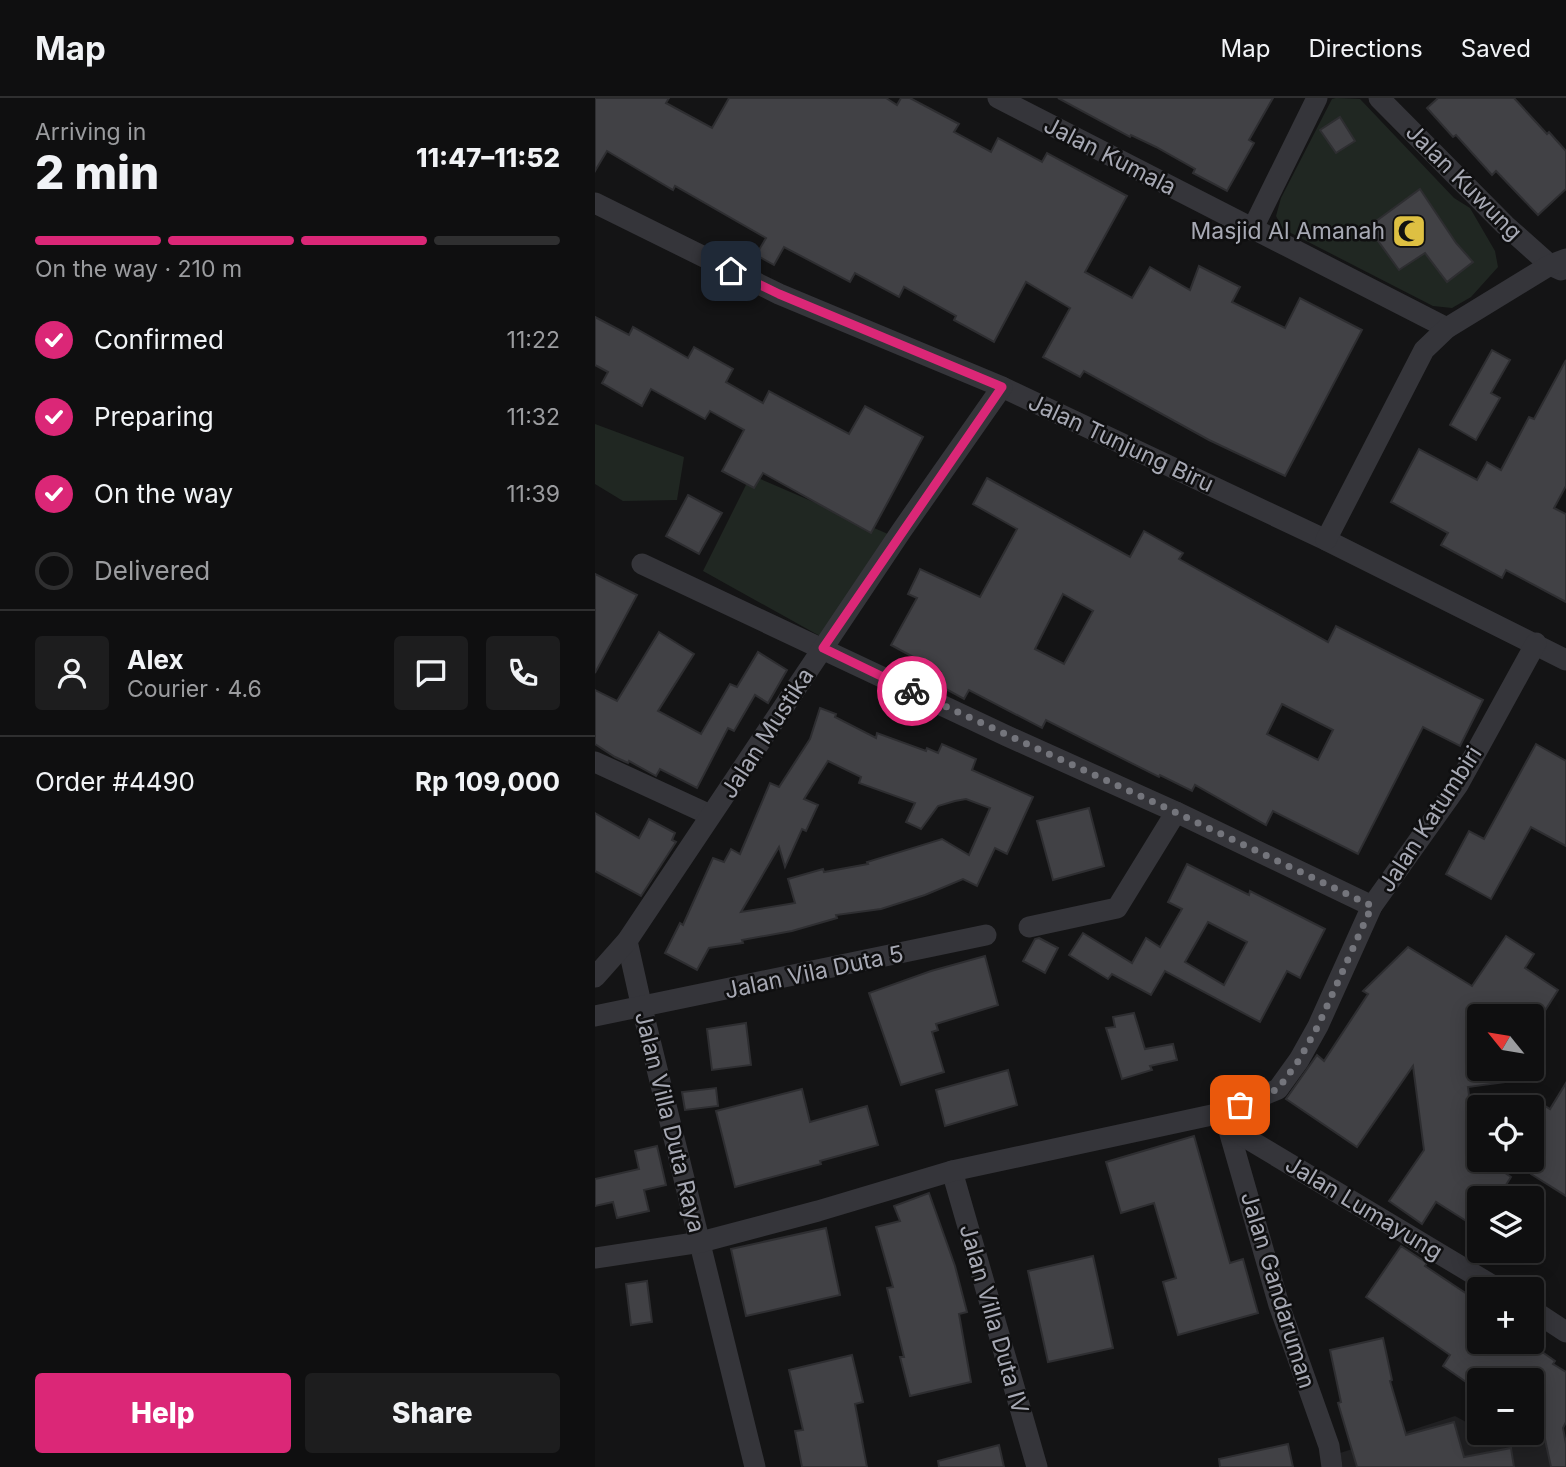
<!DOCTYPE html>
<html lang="en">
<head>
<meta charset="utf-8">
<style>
	body { margin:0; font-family:Inter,sans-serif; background:#1d1d1e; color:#f1f3f6; height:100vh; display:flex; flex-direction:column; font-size:26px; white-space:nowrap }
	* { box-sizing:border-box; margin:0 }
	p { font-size:23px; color:#9b9c9f }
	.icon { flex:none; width:38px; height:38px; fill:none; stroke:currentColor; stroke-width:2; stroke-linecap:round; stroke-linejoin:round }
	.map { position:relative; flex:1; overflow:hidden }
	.panel { display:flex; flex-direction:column; background:#0f0f10; width:595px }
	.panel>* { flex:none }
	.needle { width:46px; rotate:300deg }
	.tools { position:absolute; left:872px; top:906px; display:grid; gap:14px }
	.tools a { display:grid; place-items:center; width:77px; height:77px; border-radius:7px; background:#0f0f10; box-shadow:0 4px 18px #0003,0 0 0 2px #2f2f30; font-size:35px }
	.pin { position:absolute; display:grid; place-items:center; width:60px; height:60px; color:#fff; margin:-30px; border-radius:14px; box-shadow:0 4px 10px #0006 }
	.courier { position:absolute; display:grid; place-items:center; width:70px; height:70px; margin:-35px; border:5px solid #db2777; border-radius:50%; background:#fff; color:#222; box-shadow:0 2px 9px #0007 }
	.head em { font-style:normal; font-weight:800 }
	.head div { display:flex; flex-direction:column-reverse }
	.head { display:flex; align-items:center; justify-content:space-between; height:119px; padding:0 35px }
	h1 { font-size:46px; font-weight:800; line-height:52px }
	.bar { display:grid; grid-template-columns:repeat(4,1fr); gap:10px 7px; align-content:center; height:84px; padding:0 35px }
	.bar i { height:9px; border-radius:5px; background:#2f2f30 }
	.bar .on { background:#db2777 }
	.bar p { grid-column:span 4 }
	.line { display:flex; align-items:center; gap:18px; padding:0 35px; border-top:2px solid #2f2f30 }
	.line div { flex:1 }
	.round { display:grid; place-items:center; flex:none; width:74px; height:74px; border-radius:7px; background:#1d1d1e }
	ol { padding:0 35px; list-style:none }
	li { display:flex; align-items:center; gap:21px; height:77px }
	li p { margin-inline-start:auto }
	li .icon { padding:7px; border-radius:50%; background:#db2777; color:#fff; stroke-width:4 }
	li:last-child { color:#9b9c9f }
	li i { width:38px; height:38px; border:4px solid #2f2f30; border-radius:50% }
	.action { display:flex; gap:14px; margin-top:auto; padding:14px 35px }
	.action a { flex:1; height:80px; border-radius:7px; background:#db2777; color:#fff; font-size:28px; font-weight:800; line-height:80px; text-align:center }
	.action a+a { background:#1d1d1e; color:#f1f3f6 }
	header { display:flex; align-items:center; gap:42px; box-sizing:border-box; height:98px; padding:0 35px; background:#0f0f10; border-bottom:2px solid #2f2f30 }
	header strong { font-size:33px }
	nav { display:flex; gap:38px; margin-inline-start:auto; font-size:24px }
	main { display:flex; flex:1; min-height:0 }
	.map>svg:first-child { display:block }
	.built { fill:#202022 }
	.green { fill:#202722 }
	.building { fill:#414145; stroke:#2e2e31; stroke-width:2; fill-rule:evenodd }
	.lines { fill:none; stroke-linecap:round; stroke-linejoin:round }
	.street { stroke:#35353a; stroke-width:21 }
	.done { stroke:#74757c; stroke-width:7; stroke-dasharray:0 12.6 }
	.route { stroke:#db2777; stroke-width:9 }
	.labels { text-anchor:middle; stroke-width:5; stroke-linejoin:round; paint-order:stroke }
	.street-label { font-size:23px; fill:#a7a9b4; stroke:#0f0f10 }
	.poi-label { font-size:23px; fill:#a7a9b4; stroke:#0f0f10; text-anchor:end }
</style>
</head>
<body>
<header>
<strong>Map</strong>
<nav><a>Map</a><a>Directions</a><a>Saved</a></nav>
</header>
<main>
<section class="panel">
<div class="head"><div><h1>2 min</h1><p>Arriving in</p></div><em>11:47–11:52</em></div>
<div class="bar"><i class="on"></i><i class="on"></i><i class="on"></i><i></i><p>On the way · 210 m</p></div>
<ol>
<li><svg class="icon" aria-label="check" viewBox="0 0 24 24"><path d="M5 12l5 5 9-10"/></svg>Confirmed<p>11:22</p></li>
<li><svg class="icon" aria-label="check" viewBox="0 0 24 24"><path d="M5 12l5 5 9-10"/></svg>Preparing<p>11:32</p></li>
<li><svg class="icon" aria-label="check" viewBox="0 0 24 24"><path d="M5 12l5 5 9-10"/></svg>On the way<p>11:39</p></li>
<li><i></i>Delivered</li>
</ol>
<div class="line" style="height:126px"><a class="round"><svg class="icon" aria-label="person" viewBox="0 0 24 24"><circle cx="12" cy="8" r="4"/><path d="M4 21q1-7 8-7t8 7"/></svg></a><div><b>Alex</b><p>Courier · 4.6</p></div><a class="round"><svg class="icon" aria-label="chat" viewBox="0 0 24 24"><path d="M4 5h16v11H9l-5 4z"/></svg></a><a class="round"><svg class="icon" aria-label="phone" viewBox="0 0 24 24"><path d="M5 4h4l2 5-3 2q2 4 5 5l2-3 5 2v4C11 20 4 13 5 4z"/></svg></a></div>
<div class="line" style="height:91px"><div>Order #4490</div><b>Rp 109,000</b></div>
<div class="action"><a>Help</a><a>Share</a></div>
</section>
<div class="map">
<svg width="971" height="1369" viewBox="0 0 971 1369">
	<rect width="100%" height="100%" fill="#141415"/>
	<path class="built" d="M860 1318 884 1331V1335H891L914 1348 971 1341V1369H748L745 1355Z"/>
	<g class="green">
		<path d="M741 0 765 1 859 100 875 110 900 153 903 169 876 199 857 210 838 208 688 131 681 118 686 100 737 1Z"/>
		<path d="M0 326 89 359 82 402 28 403 0 386Z"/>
		<path d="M156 377 300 439 232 542 108 473Z"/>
	</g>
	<g class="building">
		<path d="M0 0H74L71 5 117 30 134 0H291L302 7 306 0H315L364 26 359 34 396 54 403 40 447 64 452 55 532 98 490 174 537 200 555 169 595 192 604 168 645 189 637 204 690 230 705 200 767 232 690 378 614 342 489 273 485 279 448 259 475 210 431 184 399 244 359 222 361 218 309 189 304 199 260 175 255 184 189 149 179 167 161 157 171 140 80 88 78 92 12 53 0 73Z"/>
		<path d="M463 0H678L654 42 659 45 632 93 598 75 600 71 561 49 536 37 535 39Z"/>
		<path d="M843 0H919L952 36 954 34 971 53V91L943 117 901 73 897 77 861 37 858 39 832 10Z"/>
		<path d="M745 19 760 43 741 55 725 32Z"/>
		<path d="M825 91 861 145 878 164 852 184 830 155 804 172 773 129Z"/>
		<path d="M0 219 34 237 38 229 93 260 99 249 138 271 131 284 168 305 174 293 254 336 270 308 328 339 276 435 168 375 159 390 127 373 149 332 115 313 110 321 56 291 47 308 7 285 13 274 0 267Z"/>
		<path d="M897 252 915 262 896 295 905 300 881 342 855 327Z"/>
		<path d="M971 262V388L959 410 971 416V504L911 472 907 480 846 447 853 435 796 404 824 351 882 382 892 364 906 372 934 319 939 321Z"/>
		<path d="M392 380 535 459 549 433 588 455 584 461 733 544 741 528 888 602 865 648 828 629 763 756 678 713 671 727 600 687 597 693 565 677 564 679 451 622 447 630 374 592 369 601 340 585 346 574 296 547 322 500 313 496 325 471 385 499 422 431 378 406ZM468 496 498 513 469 566 440 551ZM687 606 738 632 723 662 672 636Z"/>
		<path d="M93 397 127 415 104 456 71 438Z"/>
		<path d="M0 476 42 497 0 575Z"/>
		<path d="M64 534 99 556 63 613 106 636 135 586 142 589 163 554 192 572 173 605 160 597 139 633 133 630 102 690 65 671 61 678 34 663 33 665 20 659 0 646V592L22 603Z"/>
		<path d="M225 610 241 616 240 619 281 640 282 635 331 653 332 650 343 655 347 646 381 661 377 672 438 699 412 756 400 750 382 788 368 781 330 797 286 811 241 817 242 820 197 833 147 842 148 845 114 850 102 872 70 855 85 825 88 827 118 760 129 764 136 751 145 756 175 685 184 689 215 641ZM233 663 266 679 264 685 320 705 311 724 326 731 343 708 360 703 371 701 395 710 374 757 347 741 272 764 273 766 229 774 228 771 193 781 200 805 146 814 184 749 190 769 207 731 211 733 223 707 209 701Z"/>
		<path d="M941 646 971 663V748L936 729 896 801 851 776 874 733 889 741Z"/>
		<path d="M494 710 509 768 458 782 442 723Z"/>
		<path d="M0 715 44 740 54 721 80 735 77 742 81 744 46 798 0 773Z"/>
		<path d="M592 766 654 797 655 793 730 831 705 880 692 873 665 924 570 873 556 897 517 876 513 881 474 857 488 835 537 865 551 840 565 849 587 811 573 804ZM613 824 652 844 629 887 590 864Z"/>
		<path d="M911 838 939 856 930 870 963 892 946 919H884V971H925L926 982 873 989 880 1048 877 1053 884 1058V1062H891L916 1079 902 1101H884V1131L841 1104 827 1126 794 1103 829 1052 818 968 762 1049 691 1001 722 957 729 963 773 896 768 893 813 849 877 888Z"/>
		<path d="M444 840 463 850 450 875 428 863 440 841Z"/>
		<path d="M390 858 403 907 341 926 343 932 337 934 349 974 306 987 274 895 336 873Z"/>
		<path d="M539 915 550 951 578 946 582 962 555 968 557 972 527 981 511 930 520 929 518 919Z"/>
		<path d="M151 925 156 967 117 972 112 931Z"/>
		<path d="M413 972 422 1007 350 1028 341 992Z"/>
		<path d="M971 985V1098L936 1076V999L955 1011Z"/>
		<path d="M121 990 123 1008 90 1012 87 994Z"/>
		<path d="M207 991 215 1024 272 1008 283 1047 225 1063 226 1066 140 1089 121 1013Z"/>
		<path d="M599 1038 635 1165 648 1161 663 1215 583 1237 568 1184 581 1180 559 1105 526 1115 511 1064Z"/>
		<path d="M62 1048 71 1087 49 1092 54 1113 22 1120 18 1104 0 1108V1081L44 1071 40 1053Z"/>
		<path d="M334 1095 360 1168 372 1214 364 1216 376 1284 315 1298 305 1259H309L292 1190 298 1189 281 1129 305 1123 299 1108Z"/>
		<path d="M231 1130 245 1197 151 1218 136 1151Z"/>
		<path d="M806 1148 832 1165 830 1168 884 1204V1244H933L960 1263 958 1266 971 1274V1324L968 1330 971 1346V1369H956L948 1332 936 1325V1283H880L877 1288 848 1268 855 1257 771 1199Z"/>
		<path d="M498 1158 518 1250 453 1264 433 1173Z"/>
		<path d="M52 1183 57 1224 36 1227 31 1186Z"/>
		<path d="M788 1240 797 1282 795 1283 811 1337 859 1324 869 1359 916 1350 919 1369H762L743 1305 746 1304 735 1252Z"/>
		<path d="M257 1257 268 1304 260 1306 272 1369H207L200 1333 208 1332 194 1272Z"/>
		<path d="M693 1346 698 1369H625L624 1361Z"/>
		<path d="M404 1347 409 1369H344L343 1363Z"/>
	</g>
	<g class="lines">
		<g class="street">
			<path d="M403 0 852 230"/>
			<path d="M784 0 910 127 955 167 966 172"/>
			<path d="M0 105 184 196 407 289 731 442 971 562"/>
			<path d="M657 132 722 0"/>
			<path d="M731 442 829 252 852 230 955 167 971 161"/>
			<path d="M47 466 412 638 581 714 777 808"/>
			<path d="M0 664 113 716"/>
			<path d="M434 829 522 810 581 714"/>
			<path d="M32 843 47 910 160 1369"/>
			<path d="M0 879 32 843 307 432 407 289"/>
			<path d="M0 918 391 837"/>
			<path d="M626 1015 633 1029 684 1207 734 1348 737 1369"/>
			<path d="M633 1029 905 1192"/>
			<path d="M357 1073 442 1369"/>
			<path d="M0 1160 106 1144 223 1113 357 1073 626 1015 683 991 704 962 723 928 777 808 863 687 941 545"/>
			<path d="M936 1211 971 1234"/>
		</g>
	</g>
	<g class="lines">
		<path class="done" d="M317 593 580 714 777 808 723 928 704 962 683 991 645 1007"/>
		<path class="route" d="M136 173 184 196 407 289 228 550 317 593"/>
	</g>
	<defs>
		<g id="mosque-square" transform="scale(1.75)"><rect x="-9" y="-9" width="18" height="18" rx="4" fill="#dec042" stroke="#0f0f10"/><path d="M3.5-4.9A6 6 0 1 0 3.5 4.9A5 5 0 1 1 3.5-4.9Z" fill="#111"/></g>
	</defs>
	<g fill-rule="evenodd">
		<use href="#mosque-square" x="814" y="133"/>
	</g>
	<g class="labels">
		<g class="street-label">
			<text transform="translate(515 58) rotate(27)" y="8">Jalan Kumala</text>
			<text transform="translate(869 84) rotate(45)" y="8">Jalan Kuwung</text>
			<text transform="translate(526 345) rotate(25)" y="8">Jalan Tunjung Biru</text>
			<text transform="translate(172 635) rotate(-57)" y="8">Jalan Mustika</text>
			<text transform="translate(835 721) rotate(-57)" y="8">Jalan Katumbiri</text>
			<text transform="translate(219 874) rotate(-12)" y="8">Jalan Vila Duta 5</text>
			<text transform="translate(75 1024) rotate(76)" y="8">Jalan Villa Duta Raya</text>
			<text transform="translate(769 1110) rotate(31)" y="8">Jalan Lumayung</text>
			<text transform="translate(683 1192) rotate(73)" y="8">Jalan Gandaruman</text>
			<text transform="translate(399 1221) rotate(74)" y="8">Jalan Villa Duta IV</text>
		</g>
		<g class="poi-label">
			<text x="790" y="141">Masjid Al Amanah</text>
		</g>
	</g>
</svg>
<div class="tools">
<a><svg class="needle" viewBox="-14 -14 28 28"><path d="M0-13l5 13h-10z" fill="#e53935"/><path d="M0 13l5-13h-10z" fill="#9b9c9f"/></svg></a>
<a><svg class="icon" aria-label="locate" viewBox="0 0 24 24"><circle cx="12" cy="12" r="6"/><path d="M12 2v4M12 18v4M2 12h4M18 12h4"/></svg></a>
<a><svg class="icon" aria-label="layers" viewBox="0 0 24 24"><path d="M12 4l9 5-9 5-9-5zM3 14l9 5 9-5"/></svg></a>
<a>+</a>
<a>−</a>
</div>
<div class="pin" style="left:645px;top:1007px;background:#ea580c"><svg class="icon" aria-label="bag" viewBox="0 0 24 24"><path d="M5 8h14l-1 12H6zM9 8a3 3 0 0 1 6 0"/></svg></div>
<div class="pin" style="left:136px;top:173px;background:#1f2937"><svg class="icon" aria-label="home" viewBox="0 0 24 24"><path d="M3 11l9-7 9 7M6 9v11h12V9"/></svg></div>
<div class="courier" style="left:317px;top:593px"><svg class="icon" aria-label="bike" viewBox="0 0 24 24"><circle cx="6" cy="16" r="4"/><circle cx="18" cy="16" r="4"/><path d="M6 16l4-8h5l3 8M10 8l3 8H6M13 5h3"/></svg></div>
</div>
</main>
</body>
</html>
